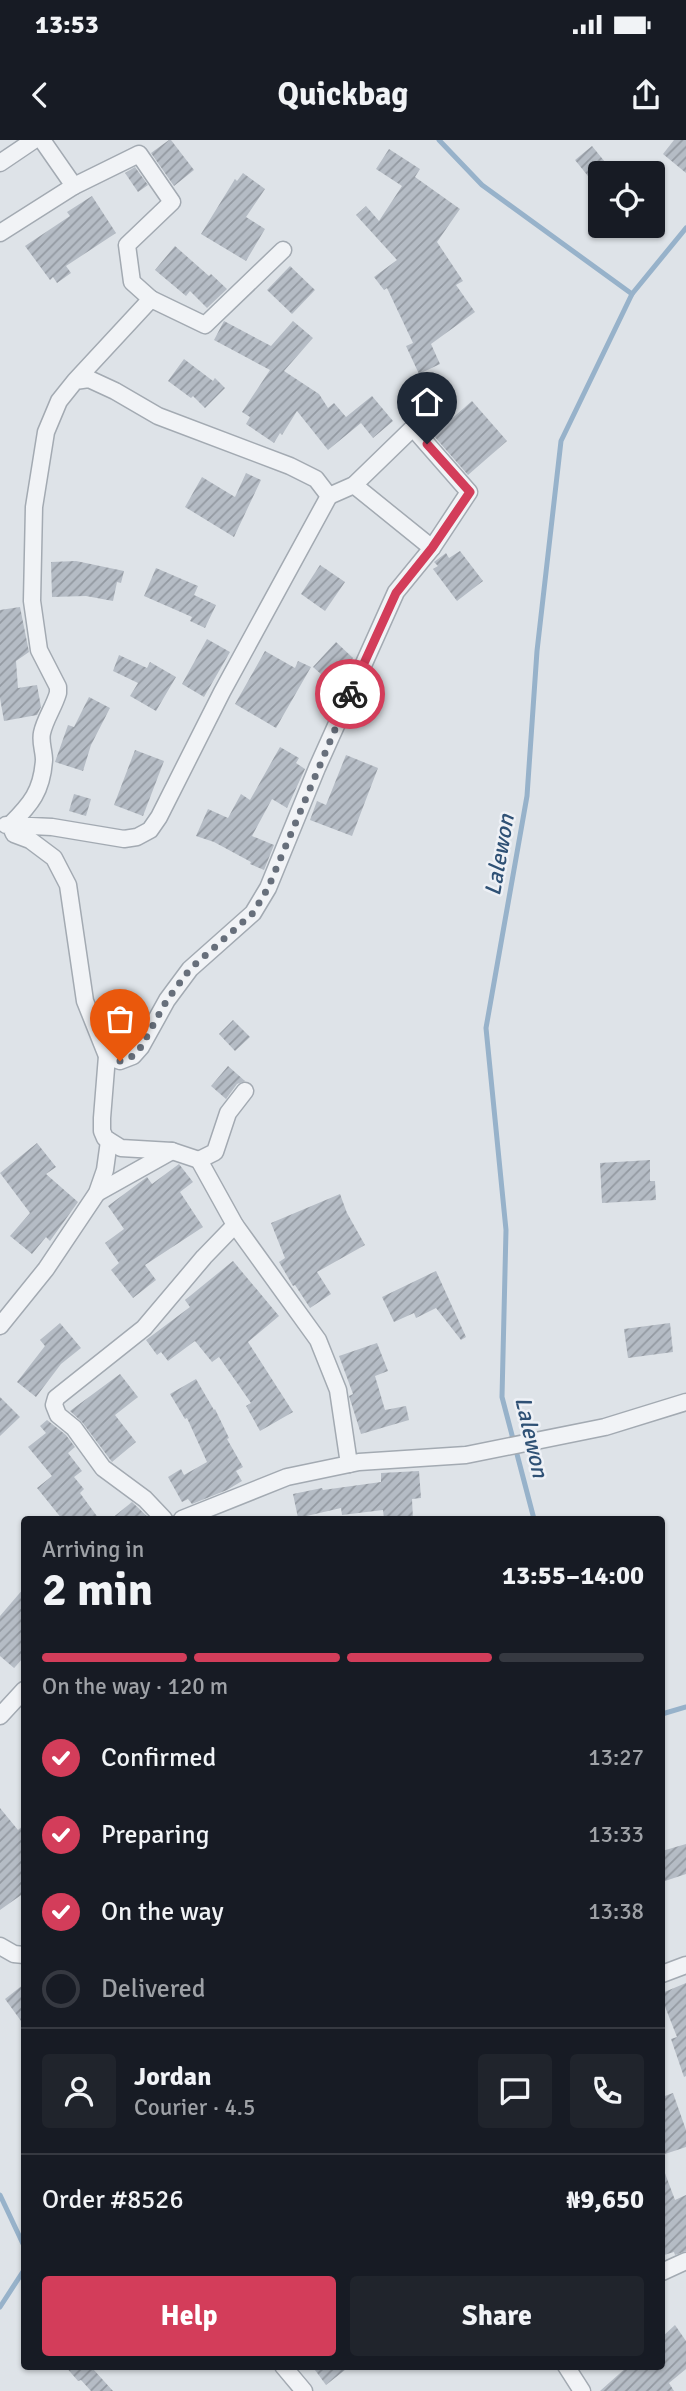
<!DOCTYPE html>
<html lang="en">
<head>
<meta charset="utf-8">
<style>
	body { margin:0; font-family:Signika,sans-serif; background:#20242c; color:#f1f3f6; height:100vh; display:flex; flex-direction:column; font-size:26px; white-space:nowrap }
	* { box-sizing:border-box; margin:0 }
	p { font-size:23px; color:#9ea1a6 }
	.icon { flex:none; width:38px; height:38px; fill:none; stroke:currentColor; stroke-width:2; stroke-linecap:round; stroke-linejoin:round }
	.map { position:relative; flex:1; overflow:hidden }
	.panel { position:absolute; left:21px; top:1376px; width:644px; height:854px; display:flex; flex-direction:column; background:#171b24; border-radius:7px; box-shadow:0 2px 5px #0004 }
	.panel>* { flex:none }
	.controls { position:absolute; left:588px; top:21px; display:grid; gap:14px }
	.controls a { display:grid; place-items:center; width:77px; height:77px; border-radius:7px; background:#171b24; box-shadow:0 2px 5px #0004; font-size:35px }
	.pin { position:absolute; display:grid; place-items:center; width:60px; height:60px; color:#fff; margin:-72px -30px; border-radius:50% 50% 50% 0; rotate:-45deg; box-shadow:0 0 7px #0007 }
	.pin .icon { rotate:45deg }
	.courier { position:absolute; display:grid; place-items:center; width:70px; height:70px; margin:-35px; border:5px solid #d33d5a; border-radius:50%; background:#fff; color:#222; box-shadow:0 2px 9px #0007 }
	.overview em { font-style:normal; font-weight:700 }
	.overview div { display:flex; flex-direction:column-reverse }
	.overview { display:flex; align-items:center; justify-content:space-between; height:119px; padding:0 21px }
	h1 { font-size:46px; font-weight:700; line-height:52px }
	.bar { display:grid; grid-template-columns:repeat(4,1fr); gap:10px 7px; align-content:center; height:84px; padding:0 21px }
	.bar i { height:9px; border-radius:5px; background:#363941 }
	.bar .on { background:#d33d5a }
	.bar p { grid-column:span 4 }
	.line { display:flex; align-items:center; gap:18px; padding:0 21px; border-top:2px solid #363941 }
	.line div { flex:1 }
	.round { display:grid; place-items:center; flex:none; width:74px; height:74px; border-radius:7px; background:#20242c }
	ol { padding:0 21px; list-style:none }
	li { display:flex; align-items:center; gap:21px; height:77px }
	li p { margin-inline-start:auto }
	li .icon { padding:7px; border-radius:50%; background:#d33d5a; color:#fff; stroke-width:4 }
	li:last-child { color:#9ea1a6 }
	li i { width:38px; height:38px; border:4px solid #363941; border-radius:50% }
	.button { display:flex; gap:14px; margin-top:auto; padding:14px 21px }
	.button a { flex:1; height:80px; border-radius:7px; background:#d33d5a; color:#fff; font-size:28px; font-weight:700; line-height:80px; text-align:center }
	.button a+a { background:#20242c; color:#f1f3f6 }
	.status { display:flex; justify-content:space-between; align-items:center; height:49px; padding:0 35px; background:#171b24; direction:ltr }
	.status svg { height:19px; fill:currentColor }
	header { display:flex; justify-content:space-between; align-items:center; height:91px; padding:0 21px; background:#171b24; font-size:32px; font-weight:700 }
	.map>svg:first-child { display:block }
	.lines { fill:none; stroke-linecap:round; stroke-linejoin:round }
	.stream { stroke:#97b2ca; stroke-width:5 }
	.building { fill:url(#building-hatch) }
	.street-casing { stroke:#a3aab2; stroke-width:19 }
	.street { stroke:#f1f3f6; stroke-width:16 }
	.done { stroke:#676f7b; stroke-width:7; stroke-dasharray:0 12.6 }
	.route { stroke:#d33d5a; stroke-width:9 }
	.labels { text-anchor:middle; stroke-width:5; stroke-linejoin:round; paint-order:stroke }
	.water-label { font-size:23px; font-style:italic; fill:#2f5175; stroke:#eef1f6 }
</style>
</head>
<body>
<div class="status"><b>13:53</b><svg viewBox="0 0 49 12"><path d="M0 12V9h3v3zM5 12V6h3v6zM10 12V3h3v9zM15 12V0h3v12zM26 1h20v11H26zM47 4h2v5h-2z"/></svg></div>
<header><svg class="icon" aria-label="back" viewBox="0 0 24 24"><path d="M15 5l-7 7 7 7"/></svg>Quickbag<svg class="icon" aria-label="share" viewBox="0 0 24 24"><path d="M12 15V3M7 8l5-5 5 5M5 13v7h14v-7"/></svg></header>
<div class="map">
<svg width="686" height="2251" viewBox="0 0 686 2251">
	<defs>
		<pattern id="building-hatch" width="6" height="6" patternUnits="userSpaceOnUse" patternTransform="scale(1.75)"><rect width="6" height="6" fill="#b5bcc5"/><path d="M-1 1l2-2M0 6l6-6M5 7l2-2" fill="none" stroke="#9399a1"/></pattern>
	</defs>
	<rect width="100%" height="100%" fill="#dee3e8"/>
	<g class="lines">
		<g class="stream">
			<path d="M439 0 482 45 632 154"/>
			<path d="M534 1379 502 1257 506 1090 486 888 527 656 537 511 561 301 632 154 686 88"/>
			<path d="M662 1574 686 1567"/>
			<path d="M0 2055 24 2106"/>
			<path d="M0 2167 24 2130"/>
		</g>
	</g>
	<g class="building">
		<path d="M169 0H171L194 30 174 46 151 13Z"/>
		<path d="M674 0H686V33L663 14Z"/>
		<path d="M592 6 614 33H600V51L575 20Z"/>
		<path d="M389 9 420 29 415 37 460 69 437 102 463 141 456 145 475 172 431 204 440 224 419 234 406 206 413 203 387 148 384 150 374 137 397 120 356 75 366 66 379 81 402 46 376 29Z"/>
		<path d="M135 27 148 45 138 52 125 33Z"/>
		<path d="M243 33 265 49 246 77 265 89 246 121 201 94 235 39 237 41Z"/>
		<path d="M92 56 116 93 66 126 71 133 57 143 53 137 50 140 25 106 70 76 67 72Z"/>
		<path d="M175 106 209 136 211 134 227 149 207 168 190 151 186 156 155 130Z"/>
		<path d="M290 126 315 150 292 174 267 150Z"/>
		<path d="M224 181 271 206 293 181 313 198 284 231 319 254 328 268 334 263 346 277 372 256 393 281 373 298 361 283 328 310 297 271 282 295 280 293 274 303 246 284 250 277 242 272 270 230 214 200Z"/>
		<path d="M184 219 213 241 215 238 225 248 205 268 193 256 191 258 168 241Z"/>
		<path d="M472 261 507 301 468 335 433 295Z"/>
		<path d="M246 333 261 340 234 397 185 367 202 337 235 357Z"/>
		<path d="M460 411 483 441 457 461 433 429 438 426 434 422 446 413 449 418Z"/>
		<path d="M76 421 124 431 121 443 117 442 113 461 86 456 52 457 51 422Z"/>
		<path d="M320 425 345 442 325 471 301 454Z"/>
		<path d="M156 428 198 446 194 455 216 465 205 488 190 481 192 477 144 456Z"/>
		<path d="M20 467 29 512 16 521 18 548 37 545 41 567 37 575 4 581 0 558V470Z"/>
		<path d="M207 499 230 512 204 557 182 544Z"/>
		<path d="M336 502 353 518 331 543 313 527Z"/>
		<path d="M265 511 295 528 298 521 311 527 276 588 235 564Z"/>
		<path d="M119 515 147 528 150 522 176 537 156 571 130 556 138 543 113 531Z"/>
		<path d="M89 557 110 568 91 605 83 631 55 622 68 585 74 587Z"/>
		<path d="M280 607 299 618 296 623 305 629 287 668 272 659 252 696 274 705 264 730 250 724 251 722 214 702 196 696 208 669 228 678 241 654 250 660Z"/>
		<path d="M135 610 164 621 143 676 114 665Z"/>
		<path d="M346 615 378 628 352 696 310 680 317 661 326 665Z"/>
		<path d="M74 654 91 659 86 676 69 671Z"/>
		<path d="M233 880 250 897 235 911 219 894Z"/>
		<path d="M228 926 245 941 237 944 226 959 211 946Z"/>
		<path d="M37 1003 56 1027 46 1034 78 1062 50 1101 46 1097 32 1114 10 1096 30 1073 0 1033Z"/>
		<path d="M650 1020V1041H655L656 1060 602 1063 600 1023Z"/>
		<path d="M179 1024 193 1042 180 1052 203 1087 145 1125 156 1140 133 1158 111 1130 119 1123 105 1103 124 1089 108 1066 147 1037 152 1044Z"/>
		<path d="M340 1054 347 1073 365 1105 317 1132 331 1154 310 1168 295 1145 293 1146 279 1122 285 1118 271 1083Z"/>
		<path d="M233 1121 279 1176 248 1202 293 1272 260 1291 246 1266 251 1263 219 1217 212 1222 195 1201 168 1221 161 1212 157 1215 146 1200 190 1167 185 1160Z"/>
		<path d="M436 1131 466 1197 461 1200 436 1168 416 1178 414 1173 394 1182 382 1157Z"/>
		<path d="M60 1183 81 1208 61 1224 36 1257 17 1242 45 1206 40 1200Z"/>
		<path d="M670 1183 673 1212 628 1218 624 1189Z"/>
		<path d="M377 1203 388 1231 375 1236 385 1270 406 1266 409 1280 361 1294 349 1256 353 1254 339 1216Z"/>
		<path d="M120 1234 138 1257 115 1275 136 1302 112 1322 82 1282 70 1271Z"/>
		<path d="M196 1239 214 1270 215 1269 229 1298 227 1299 243 1327 236 1331 242 1341 227 1350 192 1364 188 1359 182 1362 168 1337 181 1329 184 1335 207 1322 187 1278 185 1279 170 1254Z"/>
		<path d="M0 1257 20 1277 0 1296Z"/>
		<path d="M47 1280 66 1295 75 1307 68 1313 82 1331 74 1337 84 1349 80 1353 99 1379H62L37 1348 52 1336 28 1307 46 1293 40 1286Z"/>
		<path d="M419 1331 421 1358 412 1359 413 1379H384L383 1370 342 1375 341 1368 298 1378 293 1354 322 1348 323 1350 381 1342V1333Z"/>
		<path d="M132 1362 150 1379H111Z"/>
		<path d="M24 1448V1517L14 1528 0 1516V1476Z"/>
		<path d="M0 1668 18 1690 24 1685V1753L0 1770Z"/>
		<path d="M686 1704V1734L662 1742V1711Z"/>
		<path d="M686 1843V1936L684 1937 671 1899 677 1897 662 1859V1853Z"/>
		<path d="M24 1844V1885L5 1859Z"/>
		<path d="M673 1953 686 1990V2007L662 2015V1957Z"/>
		<path d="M662 2028H663L675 2060 686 2055V2111L675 2115 674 2112 664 2115 662 2108Z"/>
		<path d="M675 2185 686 2201V2229L669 2243 674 2251H600L628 2226H662V2197Z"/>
		<path d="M65 2226H96L93 2229 113 2251H91L81 2240 78 2241Z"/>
		<path d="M312 2226H350L326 2245Z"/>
	</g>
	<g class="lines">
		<g class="street-casing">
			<g id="street">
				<path d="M0 23 34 0"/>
				<path d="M74 46 139 14 172 62 127 105 132 142 151 159"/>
				<path d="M0 93 74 46 42 0"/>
				<path d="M75 241 89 239 115 251 158 276 290 326 316 339 329 356 222 552 159 677 150 690 137 697 124 699 52 687 10 685C31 664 42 651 44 620 44 611 40 602 42 593 45 579 54 567 58 553V547L39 510 32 461 34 367 46 292 59 261 75 241 151 159 205 185 283 110"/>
				<path d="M354 345 432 408"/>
				<path d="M329 356 354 345 422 279"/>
				<path d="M6 685H10L14 694 30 700 54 718 68 745 85 861 107 916 102 978V991L105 998 121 1008 172 1011 199 1020"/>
				<path d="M107 916 120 921 133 916 141 907 167 860 190 829 253 773 268 748 317 628 396 452 432 408 469 352 413 288"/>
				<path d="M245 951 228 973 215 1012 199 1020 235 1085 318 1200 338 1250 349 1324"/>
				<path d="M97 1053 172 1011"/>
				<path d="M0 1186 46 1129 97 1053 105 1030 109 1001"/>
				<path d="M164 1379 145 1359 103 1328 74 1288 58 1275 54 1265 56 1258 144 1188 204 1117 235 1085"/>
				<path d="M182 1379 287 1337 359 1322 466 1315 605 1287 686 1262"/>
				<path d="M0 1576 24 1550"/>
				<path d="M0 1806 14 1814 24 1815"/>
				<path d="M662 1834 686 1825"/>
				<path d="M662 2132 686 2121"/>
				<path d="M283 2226 304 2251"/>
				<path d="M566 2226 582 2251"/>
			</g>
		</g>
		<use href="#street" class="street"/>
	</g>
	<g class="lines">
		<path class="done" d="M120 921 133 916 141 907 167 860 190 829 253 773 268 748 350 554"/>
		<path class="route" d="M350 554 396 453 432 408 470 352 427 304"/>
	</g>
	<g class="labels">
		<g class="water-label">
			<text transform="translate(499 715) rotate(-80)" y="8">Lalewon</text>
			<text transform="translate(532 1297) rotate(77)" y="8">Lalewon</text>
		</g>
	</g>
</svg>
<div class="controls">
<a><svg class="icon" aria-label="locate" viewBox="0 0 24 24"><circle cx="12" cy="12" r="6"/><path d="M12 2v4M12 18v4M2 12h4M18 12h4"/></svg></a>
</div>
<div class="pin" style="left:120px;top:921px;background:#ea580c"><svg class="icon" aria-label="bag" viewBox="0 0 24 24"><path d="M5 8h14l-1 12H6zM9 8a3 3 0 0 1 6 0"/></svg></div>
<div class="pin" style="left:427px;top:304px;background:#1f2937"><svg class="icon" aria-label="home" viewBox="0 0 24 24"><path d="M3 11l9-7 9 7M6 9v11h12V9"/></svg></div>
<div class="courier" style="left:350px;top:554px"><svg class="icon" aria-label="bike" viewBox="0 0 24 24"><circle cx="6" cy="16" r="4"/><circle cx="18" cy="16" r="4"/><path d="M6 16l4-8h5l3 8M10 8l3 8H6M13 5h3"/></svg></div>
<section class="panel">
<div class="overview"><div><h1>2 min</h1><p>Arriving in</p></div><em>13:55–14:00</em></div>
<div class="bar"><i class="on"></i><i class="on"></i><i class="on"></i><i></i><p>On the way · 120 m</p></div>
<ol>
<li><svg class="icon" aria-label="check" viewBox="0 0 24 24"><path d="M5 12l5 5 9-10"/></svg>Confirmed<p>13:27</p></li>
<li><svg class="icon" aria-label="check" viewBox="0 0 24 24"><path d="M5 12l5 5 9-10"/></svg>Preparing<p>13:33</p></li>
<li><svg class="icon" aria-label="check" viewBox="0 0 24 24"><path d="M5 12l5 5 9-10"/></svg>On the way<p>13:38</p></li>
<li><i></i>Delivered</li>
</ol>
<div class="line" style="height:126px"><a class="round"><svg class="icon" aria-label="person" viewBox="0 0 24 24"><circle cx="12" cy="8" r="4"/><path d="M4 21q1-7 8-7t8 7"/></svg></a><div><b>Jordan</b><p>Courier · 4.5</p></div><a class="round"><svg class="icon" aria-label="chat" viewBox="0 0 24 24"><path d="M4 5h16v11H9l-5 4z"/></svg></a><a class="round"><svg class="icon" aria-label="phone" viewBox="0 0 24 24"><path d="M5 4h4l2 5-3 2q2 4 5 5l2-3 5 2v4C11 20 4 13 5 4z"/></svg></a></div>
<div class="line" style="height:91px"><div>Order #8526</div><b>₦9,650</b></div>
<div class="button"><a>Help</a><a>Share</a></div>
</section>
</div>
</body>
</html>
